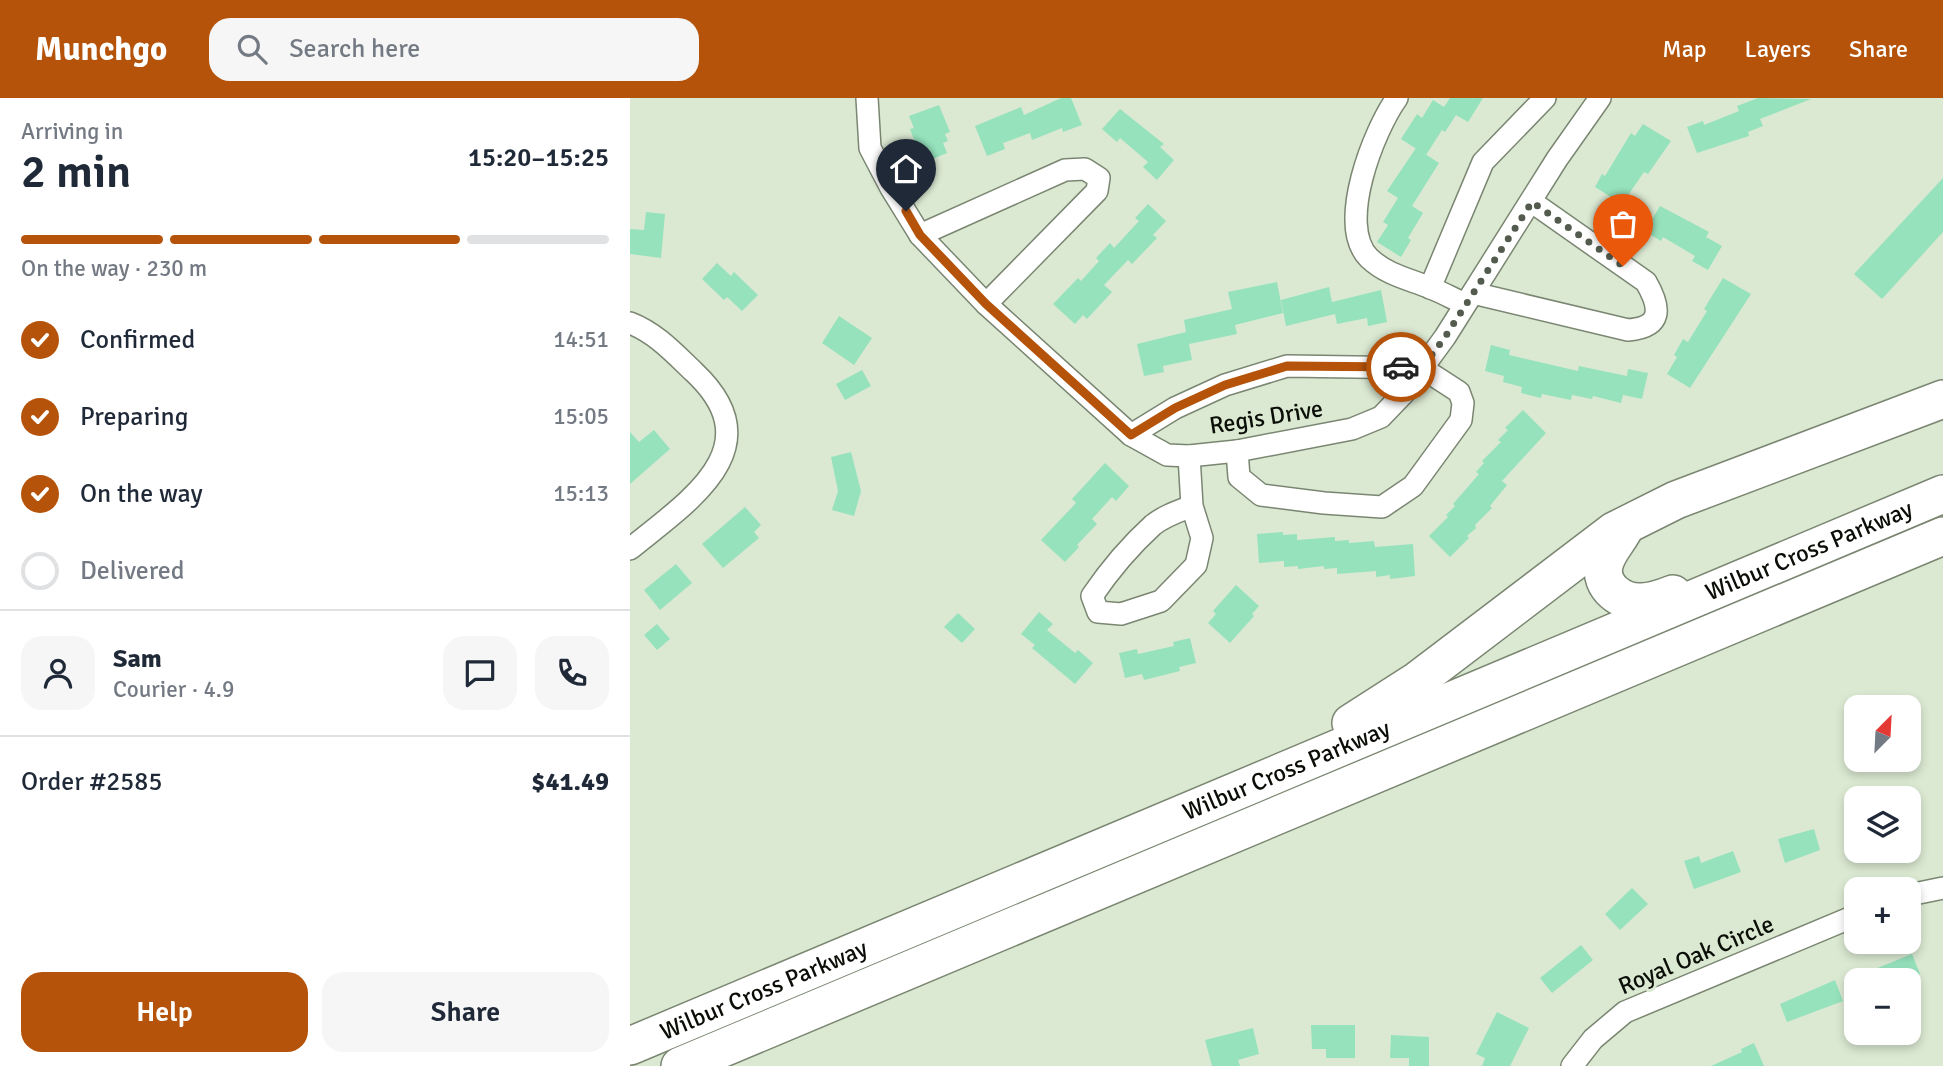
<!DOCTYPE html>
<html lang="en">
<head>
<meta charset="utf-8">
<style>
	body { margin:0; font-family:Signika,sans-serif; background:#f6f6f7; color:#1f2937; height:100vh; display:flex; flex-direction:column; font-size:26px; white-space:nowrap }
	* { box-sizing:border-box; margin:0 }
	p { font-size:23px; color:#747a83 }
	.icon { flex:none; width:38px; height:38px; fill:none; stroke:currentColor; stroke-width:2; stroke-linecap:round; stroke-linejoin:round }
	.map { position:relative; flex:1; overflow:hidden }
	.drawer { display:flex; flex-direction:column; background:#fff; width:630px }
	.drawer>* { flex:none }
	.needle { width:46px; rotate:24deg }
	.buttons { position:absolute; left:1214px; top:597px; display:grid; gap:14px }
	.buttons a { display:grid; place-items:center; width:77px; height:77px; border-radius:14px; background:#fff; box-shadow:0 4px 10px #0003; font-size:35px }
	.pin { position:absolute; display:grid; place-items:center; width:60px; height:60px; color:#fff; margin:-72px -30px; border-radius:50% 50% 50% 0; rotate:-45deg; box-shadow:0 0 7px #0007 }
	.pin .icon { rotate:45deg }
	.courier { position:absolute; display:grid; place-items:center; width:70px; height:70px; margin:-35px; border:5px solid #b45309; border-radius:50%; background:#fff; color:#222; box-shadow:0 2px 9px #0007 }
	.overview em { font-style:normal; font-weight:600 }
	.overview div { display:flex; flex-direction:column-reverse }
	.overview { display:flex; align-items:center; justify-content:space-between; height:119px; padding:0 21px }
	h1 { font-size:46px; font-weight:600; line-height:52px }
	.bar { display:grid; grid-template-columns:repeat(4,1fr); gap:10px 7px; align-content:center; height:84px; padding:0 21px }
	.bar i { height:9px; border-radius:5px; background:#e0e1e3 }
	.bar .on { background:#b45309 }
	.bar p { grid-column:span 4 }
	.line { display:flex; align-items:center; gap:18px; padding:0 21px; border-top:2px solid #e0e1e3 }
	.line div { flex:1 }
	.round { display:grid; place-items:center; flex:none; width:74px; height:74px; border-radius:21px; background:#f6f6f7 }
	ol { padding:0 21px; list-style:none }
	li { display:flex; align-items:center; gap:21px; height:77px }
	li p { margin-inline-start:auto }
	li .icon { padding:7px; border-radius:50%; background:#b45309; color:#fff; stroke-width:4 }
	li:last-child { color:#747a83 }
	li i { width:38px; height:38px; border:4px solid #e0e1e3; border-radius:50% }
	.button { display:flex; gap:14px; margin-top:auto; padding:14px 21px }
	.button a { flex:1; height:80px; border-radius:21px; background:#b45309; color:#fff; font-size:28px; font-weight:600; line-height:80px; text-align:center }
	.button a+a { background:#f6f6f7; color:#1f2937 }
	header { display:flex; align-items:center; gap:42px; box-sizing:border-box; height:98px; padding:0 35px; background:#b45309; color:#fff }
	header strong { font-size:33px }
	nav { display:flex; gap:38px; margin-inline-start:auto; font-size:24px }
	.search { width:490px; height:63px; background:#f6f6f7; display:flex; align-items:center; gap:18px; box-sizing:border-box; padding:0 24px; border-radius:21px; color:#747a83; font-size:26px }
	main { display:flex; flex:1; min-height:0 }
	.map>svg:first-child { display:block }
	.building { fill:#96e2bd }
	.lines { fill:none; stroke-linecap:round; stroke-linejoin:round }
	.minor-casing { stroke:#7a8671; stroke-width:24 }
	.motorway-casing { stroke:#7a8671; stroke-width:40 }
	.minor { stroke:#fff; stroke-width:21 }
	.motorway { stroke:#fff; stroke-width:37 }
	.done { stroke:#535b4e; stroke-width:7; stroke-dasharray:0 12.6 }
	.route { stroke:#b45309; stroke-width:9 }
	.labels { text-anchor:middle; stroke-width:6; stroke-linejoin:round; paint-order:stroke }
	.street-label { font-size:24px; fill:#0a0e07; stroke:#dbe9d2 }
</style>
</head>
<body>
<header>
<strong>Munchgo</strong>
<div class="search"><svg class="icon" aria-label="search" viewBox="0 0 24 24"><circle cx="10" cy="10" r="6"/><path d="M15 15l6 6"/></svg>Search here</div>
<nav><a>Map</a><a>Layers</a><a>Share</a></nav>
</header>
<main>
<section class="drawer">
<div class="overview"><div><h1>2 min</h1><p>Arriving in</p></div><em>15:20–15:25</em></div>
<div class="bar"><i class="on"></i><i class="on"></i><i class="on"></i><i></i><p>On the way · 230 m</p></div>
<ol>
<li><svg class="icon" aria-label="check" viewBox="0 0 24 24"><path d="M5 12l5 5 9-10"/></svg>Confirmed<p>14:51</p></li>
<li><svg class="icon" aria-label="check" viewBox="0 0 24 24"><path d="M5 12l5 5 9-10"/></svg>Preparing<p>15:05</p></li>
<li><svg class="icon" aria-label="check" viewBox="0 0 24 24"><path d="M5 12l5 5 9-10"/></svg>On the way<p>15:13</p></li>
<li><i></i>Delivered</li>
</ol>
<div class="line" style="height:126px"><a class="round"><svg class="icon" aria-label="person" viewBox="0 0 24 24"><circle cx="12" cy="8" r="4"/><path d="M4 21q1-7 8-7t8 7"/></svg></a><div><b>Sam</b><p>Courier · 4.9</p></div><a class="round"><svg class="icon" aria-label="chat" viewBox="0 0 24 24"><path d="M4 5h16v11H9l-5 4z"/></svg></a><a class="round"><svg class="icon" aria-label="phone" viewBox="0 0 24 24"><path d="M5 4h4l2 5-3 2q2 4 5 5l2-3 5 2v4C11 20 4 13 5 4z"/></svg></a></div>
<div class="line" style="height:91px"><div>Order #2585</div><b>$41.49</b></div>
<div class="button"><a>Help</a><a>Share</a></div>
</section>
<div class="map">
<svg width="1313" height="968" viewBox="0 0 1313 968">
	<rect width="100%" height="100%" fill="#dbe9d2"/>
	<g class="building">
		<path d="M431 0H441L452 27 433 34 432 30 402 42 400 35 373 45 375 51 357 58 345 28 391 9 394 17Z"/>
		<path d="M820 0H853L838 24 826 17 815 34 812 32 796 57 771 41 787 16 792 20 803 2 814 9Z"/>
		<path d="M1128 0 1181 1 1130 21 1133 28 1118 34 1119 38 1067 55 1057 29 1073 23 1074 27 1109 13 1107 8Z"/>
		<path d="M309 7 320 34 315 36 318 43 313 45 317 55 293 65 280 31 284 30 279 18Z"/>
		<path d="M490 11 534 46 530 49 544 62 527 82 513 69 518 64 490 40 487 44 472 31Z"/>
		<path d="M1013 26 1041 43 1018 76 1014 74 992 106 965 89 972 76 975 78 1001 35 1005 38Z"/>
		<path d="M786 50 809 65 782 108 793 115 778 140 781 142 771 159 747 144 758 127 753 124 768 100 757 93Z"/>
		<path d="M1313 80V134L1252 201 1224 176Z"/>
		<path d="M518 106 536 123 523 137 527 140 502 166 498 162 474 187 482 194 457 221 453 217 445 226 423 206 448 180 451 183 469 163 466 160 480 145 484 150 509 123 505 120Z"/>
		<path d="M1030 108 1079 134 1076 139 1092 148 1078 172 1062 163 1065 158 1033 139 1031 143 1015 133Z"/>
		<path d="M16 114 35 116 31 160 0 156V131L14 132Z"/>
		<path d="M87 165 101 178 104 174 128 197 112 213 97 199 94 202 72 181Z"/>
		<path d="M1093 180 1121 196 1060 290 1037 276 1047 259 1044 257 1053 241 1058 244 1077 213 1074 211Z"/>
		<path d="M647 184 653 215 605 227 607 236 559 246 562 262 533 268 534 274 514 278 507 246 556 234 554 222 602 211 598 194Z"/>
		<path d="M699 189 702 204 751 192 757 224 738 228 737 220 707 226 705 216 656 228 651 202Z"/>
		<path d="M209 218 242 240 224 267 192 245Z"/>
		<path d="M861 247 880 252 879 257 948 273 949 268 997 278 998 271 1018 275 1012 301 993 297 991 305 963 298 962 301 942 297 941 302 912 296 911 300 891 295 892 289 873 284 874 278 855 273Z"/>
		<path d="M232 272 241 288 215 302 206 286Z"/>
		<path d="M893 312 916 335 872 383 877 387 860 408 862 410 845 427 846 430 837 438 839 440 820 459 799 438 818 419 816 417 825 408 823 406 849 376 846 374 854 365 852 363 871 344 868 342 878 332 875 330Z"/>
		<path d="M24 332 40 351 0 386V334L9 344Z"/>
		<path d="M221 354 231 393 224 418 202 412 208 393 201 359Z"/>
		<path d="M475 365 499 388 486 403 482 399 462 421 467 426 447 447 449 449 435 464 411 442 446 405 442 401Z"/>
		<path d="M115 409 131 427 124 434 129 440 93 470 72 446Z"/>
		<path d="M653 434V437L667 436V442L705 439V443L719 442V445L744 443 745 449 783 446 785 478 760 481V477L746 479V473L707 476V470L694 471V468L668 471V468L654 469V463L629 465 627 436Z"/>
		<path d="M46 466 62 485 30 512 14 492Z"/>
		<path d="M606 487 629 508 622 516 624 518 600 545 578 525 586 516 583 513Z"/>
		<path d="M409 514 423 526 417 532 445 555 448 552 463 565 445 586 402 550 405 547 391 536Z"/>
		<path d="M328 515 345 531 332 545 314 529Z"/>
		<path d="M27 526 40 541 27 552 14 537Z"/>
		<path d="M560 540 566 565 549 569 550 573 514 582 512 576 495 580 489 555 507 551 508 556 544 548 543 544Z"/>
		<path d="M1184 731 1190 752 1155 765 1148 741Z"/>
		<path d="M1103 753 1111 774 1064 791 1054 763 1069 758 1071 765Z"/>
		<path d="M1002 790 1018 806 990 832 975 816Z"/>
		<path d="M951 847 963 862 922 895 910 880Z"/>
		<path d="M1282 856 1290 876 1275 882H1218Z"/>
		<path d="M1205 882 1213 903 1157 924 1150 906Z"/>
		<path d="M867 914 899 930 880 968H852L855 960 846 956Z"/>
		<path d="M681 927H725V960H696V951H682Z"/>
		<path d="M623 930 629 956 608 962 610 968H582L575 942Z"/>
		<path d="M761 937 799 939V968H779V960H760Z"/>
		<path d="M1124 945 1134 968H1081L1112 954 1111 951Z"/>
	</g>
	<g class="lines">
		<g class="minor-casing">
			<g id="minor">
				<path d="M237 0 240 50 261 90 290 137 356 206 501 337 537 357 559 358 607 353 722 331 751 319 774 295 815 239 927 61 970 0"/>
				<path d="M767 0C744 32 706 127 739 160 757 177 779 181 801 190 813 195 824 201 835 206"/>
				<path d="M290 137 435 72 455 71 469 80 467 93 356 206"/>
				<path d="M800 190 853 64 915 0"/>
				<path d="M843 195 998 232C1033 229 1031 210 1016 184L902 104"/>
				<path d="M0 225C26 235 44 255 64 274 145 350 57 404 0 451"/>
				<path d="M501 337 545 310 595 287 657 268 792 270 829 294 833 305 831 322 783 388 752 409 694 405 631 397 609 379 607 353"/>
				<path d="M559 358 562 408 572 440 566 467 531 503 491 516 468 514 462 498C479 473 501 447 523 427 534 418 549 413 562 408"/>
				<path d="M1279 797 1313 790"/>
				<path d="M942 968 963 941 995 914 1227 817"/>
			</g>
		</g>
		<g class="motorway-casing">
			<g id="motorway">
				<path d="M995 429C989 442 977 453 974 467 969 489 992 505 1011 504 1022 504 1033 500 1043 496"/>
				<path d="M721 625 788 582 984 433 1046 402 1313 301"/>
				<path id="s1" d="M0 948 1313 396"/>
				<path d="M50 968 1313 438"/>
			</g>
		</g>
		<use href="#minor" class="minor"/>
		<use href="#motorway" class="motorway"/>
	</g>
	<g class="lines">
		<path class="done" d="M771 269 792 270 815 239 902 104 993 168"/>
		<path class="route" d="M276 113 290 137 356 206 501 337 545 310 595 287 657 268 771 269"/>
	</g>
	<g class="labels">
		<g class="street-label">
			<text transform="translate(636 319) rotate(-9)" y="8">Regis Drive</text>
			<text dy="8" stroke="none"><textPath href="#s1" startOffset="1279">Wilbur Cross Parkway</textPath></text>
			<text dy="8" stroke="none"><textPath href="#s1" startOffset="712">Wilbur Cross Parkway</textPath></text>
			<text transform="translate(1066 857) rotate(-23)" y="8">Royal Oak Circle</text>
			<text dy="8" stroke="none"><textPath href="#s1" startOffset="145">Wilbur Cross Parkway</textPath></text>
		</g>
	</g>
</svg>
<div class="buttons">
<a><svg class="needle" viewBox="-14 -14 28 28"><path d="M0-13l5 13h-10z" fill="#e53935"/><path d="M0 13l5-13h-10z" fill="#747a83"/></svg></a>
<a><svg class="icon" aria-label="layers" viewBox="0 0 24 24"><path d="M12 4l9 5-9 5-9-5zM3 14l9 5 9-5"/></svg></a>
<a>+</a>
<a>−</a>
</div>
<div class="pin" style="left:993px;top:168px;background:#ea580c"><svg class="icon" aria-label="bag" viewBox="0 0 24 24"><path d="M5 8h14l-1 12H6zM9 8a3 3 0 0 1 6 0"/></svg></div>
<div class="pin" style="left:276px;top:113px;background:#1f2937"><svg class="icon" aria-label="home" viewBox="0 0 24 24"><path d="M3 11l9-7 9 7M6 9v11h12V9"/></svg></div>
<div class="courier" style="left:771px;top:269px"><svg class="icon" aria-label="car" viewBox="0 0 24 24"><path d="M5 17H2v-5l4-1 3-4h7l3 4 3 1v5h-3M9 17h6M6 11h13"/><circle cx="7" cy="17" r="2"/><circle cx="17" cy="17" r="2"/></svg></div>
</div>
</main>
</body>
</html>
